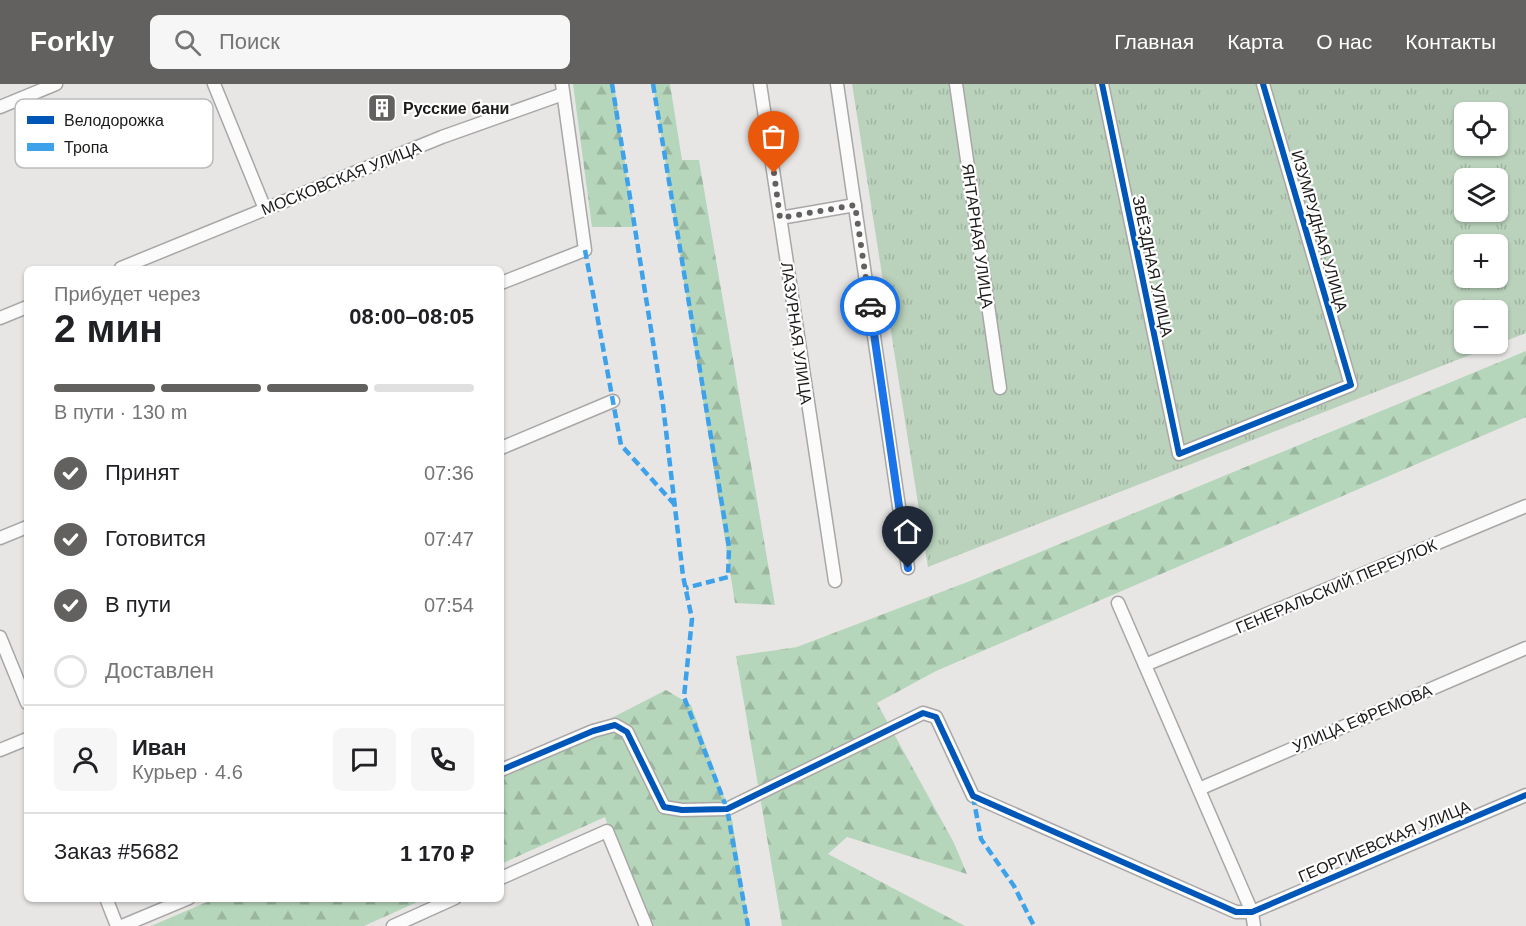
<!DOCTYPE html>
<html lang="ru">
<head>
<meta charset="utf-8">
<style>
	body { margin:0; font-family:Arial,sans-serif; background:#f6f6f6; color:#202124; height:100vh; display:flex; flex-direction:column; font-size:22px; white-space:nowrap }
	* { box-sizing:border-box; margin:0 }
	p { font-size:20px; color:#757577 }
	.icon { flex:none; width:33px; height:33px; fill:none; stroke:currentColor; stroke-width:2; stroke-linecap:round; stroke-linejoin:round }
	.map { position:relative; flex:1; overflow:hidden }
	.drawer { position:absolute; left:24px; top:182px; width:480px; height:636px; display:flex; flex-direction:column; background:#fff; border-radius:9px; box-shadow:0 2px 4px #0004 }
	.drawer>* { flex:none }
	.controls { position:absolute; left:1454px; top:18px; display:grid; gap:12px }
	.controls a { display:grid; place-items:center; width:54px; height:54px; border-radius:9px; background:#fff; box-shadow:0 2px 4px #0004; font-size:30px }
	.pin { position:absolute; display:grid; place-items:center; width:51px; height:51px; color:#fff; margin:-62px -26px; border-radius:50% 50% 50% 0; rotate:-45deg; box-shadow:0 0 6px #0007 }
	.pin .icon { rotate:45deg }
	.courier { position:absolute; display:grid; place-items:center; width:60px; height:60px; margin:-30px; border:4px solid #1a73e8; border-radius:50%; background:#fff; color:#222; box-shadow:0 2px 8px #0007 }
	.overview em { font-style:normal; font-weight:800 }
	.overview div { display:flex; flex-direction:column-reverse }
	.overview { display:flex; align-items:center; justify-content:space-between; height:102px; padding:0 30px }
	h1 { font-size:39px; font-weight:800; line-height:45px }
	.bar { display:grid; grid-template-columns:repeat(4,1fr); gap:9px 6px; align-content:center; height:72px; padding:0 30px }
	.bar i { height:8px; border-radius:4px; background:#e0e0e0 }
	.bar .current { background:#636160 }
	.bar p { grid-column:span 4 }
	.line { display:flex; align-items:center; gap:15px; padding:0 30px; border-top:2px solid #e0e0e0 }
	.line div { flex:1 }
	.round { display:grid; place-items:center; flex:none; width:63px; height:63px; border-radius:9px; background:#f6f6f6 }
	ol { padding:0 30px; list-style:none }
	li { display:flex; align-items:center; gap:18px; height:66px }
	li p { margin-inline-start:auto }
	li .icon { padding:6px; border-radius:50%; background:#636160; color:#fff; stroke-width:4 }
	li:last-child { color:#757577 }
	li i { width:33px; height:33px; border:3px solid #e0e0e0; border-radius:50% }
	header { display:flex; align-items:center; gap:36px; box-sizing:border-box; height:84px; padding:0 30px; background:#636160; color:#fff }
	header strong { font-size:28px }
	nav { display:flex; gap:33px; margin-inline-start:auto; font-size:21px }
	.search { width:420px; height:54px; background:#f6f6f6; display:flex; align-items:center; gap:15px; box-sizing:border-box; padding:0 21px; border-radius:9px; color:#757577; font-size:22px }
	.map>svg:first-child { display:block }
	.grass { fill:url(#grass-tufts); fill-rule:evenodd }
	.forest { fill:url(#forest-firs) }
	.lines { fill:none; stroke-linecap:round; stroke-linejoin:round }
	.street-casing { stroke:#a9a7a6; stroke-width:15 }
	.street { stroke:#fcfbfb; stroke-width:12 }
	.quiet { stroke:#3da2ea; stroke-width:4.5; stroke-dasharray:9 4.5; stroke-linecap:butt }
	.cycleway-casing { stroke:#fff; stroke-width:10 }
	.cycleway { stroke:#0057b8; stroke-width:6 }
	.done { stroke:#636160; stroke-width:6; stroke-dasharray:0 10.8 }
	.route { stroke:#1a73e8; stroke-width:8 }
	.labels { text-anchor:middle; stroke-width:4.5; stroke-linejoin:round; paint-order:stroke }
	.poi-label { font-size:16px; font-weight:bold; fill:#1c1a19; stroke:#fff; text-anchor:start }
	.street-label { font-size:16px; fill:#1c1a19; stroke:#fff }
	.key { fill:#fff; stroke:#bbbaba; stroke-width:1.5 }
	.key-label { font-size:16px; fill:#1c1a19 }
</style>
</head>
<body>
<header>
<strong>Forkly</strong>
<div class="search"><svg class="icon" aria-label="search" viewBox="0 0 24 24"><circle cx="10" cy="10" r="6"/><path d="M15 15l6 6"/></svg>Поиск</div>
<nav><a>Главная</a><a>Карта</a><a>О нас</a><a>Контакты</a></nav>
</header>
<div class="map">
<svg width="1526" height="842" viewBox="0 0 1526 842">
	<defs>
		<pattern id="grass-tufts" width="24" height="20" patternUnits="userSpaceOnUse" patternTransform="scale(1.5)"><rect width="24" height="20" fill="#bad2bc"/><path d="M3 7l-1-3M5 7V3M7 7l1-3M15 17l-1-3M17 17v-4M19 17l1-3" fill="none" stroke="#9fb4a1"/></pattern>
		<pattern id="forest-firs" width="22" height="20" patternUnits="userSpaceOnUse" patternTransform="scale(1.5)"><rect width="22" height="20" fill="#b5d6ba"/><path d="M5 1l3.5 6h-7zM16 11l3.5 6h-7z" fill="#9bb79f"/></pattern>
	</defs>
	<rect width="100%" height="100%" fill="#e8e6e4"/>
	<path class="grass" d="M852 0H1526V249L928 483ZM1464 28H1497V62H1464ZM1464 94H1497V128H1464ZM1464 160H1497V194H1464ZM1464 226H1497V260H1464Z"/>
	<g class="forest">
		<path d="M573 0H614L634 143H592Z"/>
		<path d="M653 0H670L682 76H699L775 521 735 519Z"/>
		<path d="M1526 267V333L936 587 877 619 954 759 967 790 847 753 828 770 965 842H782L736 572 797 563 970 497Z"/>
		<path d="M666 606 691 621 732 735 749 842H645L605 733 501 780V691Z"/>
		<path d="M214 815V814L424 815 364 842H151Z"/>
	</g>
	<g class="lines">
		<g class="street-casing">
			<g id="street">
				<path d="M214 0 265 125"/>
				<path d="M760 0 835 497"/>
				<path d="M837 0 908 484"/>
				<path d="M956 0 1000 304"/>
				<path d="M1102 0 1179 370 1351 301 1263 0"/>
				<path d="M0 23 56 0"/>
				<path d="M780 134 855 121"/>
				<path d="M121 184 442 53 563 10"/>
				<path d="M501 199 585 166 562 0"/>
				<path d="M0 234 27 223"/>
				<path d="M501 364 613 317"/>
				<path d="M0 454 27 443"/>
				<path d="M1118 519 1252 828 1254 842"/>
				<path d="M0 553 27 619"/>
				<path d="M1145 581 1526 422"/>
				<path d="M0 666 27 655"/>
				<path d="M501 686 593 647 615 641 627 648 664 723 682 726 727 725 923 629 936 633 973 712 1236 828H1252L1526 711"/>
				<path d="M1199 705 1526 564"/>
				<path d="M501 794 607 747 646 842"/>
				<path d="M106 814 117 842"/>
				<path d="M122 842 189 814"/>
				<path d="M393 842 455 814"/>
			</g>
		</g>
		<use href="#street" class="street"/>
		<g class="quiet">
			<path d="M612 0 663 321 683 492 692 535 684 613 727 725 748 842"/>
			<path d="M653 0 729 463 728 493 686 504"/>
			<path d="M585 166 621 361 675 421"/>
			<path d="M973 712 981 755 1014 802 1034 842"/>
		</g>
		<g class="cycleway-casing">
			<g id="cycleway">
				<path d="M1102 0 1179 370 1351 301 1263 0"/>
				<path d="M501 686 593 647 615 641 627 648 664 723 682 726 727 725 923 629 936 633 973 712 1236 828H1252L1526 711"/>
			</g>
		</g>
		<use href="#cycleway" class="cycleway"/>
	</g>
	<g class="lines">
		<path class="done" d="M774 89 780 134 855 121 870 222"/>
		<path class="route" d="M870 222 908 484"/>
	</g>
	<defs>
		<g id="building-square" transform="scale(1.5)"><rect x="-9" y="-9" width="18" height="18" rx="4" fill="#636160" stroke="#fff"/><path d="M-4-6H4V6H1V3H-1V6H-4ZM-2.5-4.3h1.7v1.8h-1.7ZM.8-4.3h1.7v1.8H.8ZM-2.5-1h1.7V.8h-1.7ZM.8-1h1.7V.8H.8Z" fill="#fff"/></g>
	</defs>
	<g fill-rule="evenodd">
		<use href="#building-square" x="382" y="24"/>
	</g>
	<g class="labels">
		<g class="poi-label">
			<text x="403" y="30">Русские бани</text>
		</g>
		<g class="street-label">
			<text transform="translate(341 94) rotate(-22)" y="6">МОСКОВСКАЯ УЛИЦА</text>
			<text transform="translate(1320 147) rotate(74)" y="6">ИЗУМРУДНАЯ УЛИЦА</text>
			<text transform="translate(978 152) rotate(82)" y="6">ЯНТАРНАЯ УЛИЦА</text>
			<text transform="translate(1153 182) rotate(78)" y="6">ЗВЁЗДНАЯ УЛИЦА</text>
			<text transform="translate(797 249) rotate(82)" y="6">ЛАЗУРНАЯ УЛИЦА</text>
			<text transform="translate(1336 502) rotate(-23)" y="6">ГЕНЕРАЛЬСКИЙ ПЕРЕУЛОК</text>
			<text transform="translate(1362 634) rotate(-23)" y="6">УЛИЦА ЕФРЕМОВА</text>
			<text transform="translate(1384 757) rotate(-23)" y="6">ГЕОРГИЕВСКАЯ УЛИЦА</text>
		</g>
	</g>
	<rect x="15" y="15" width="198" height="69" rx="9" class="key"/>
	<rect x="27" y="32" width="27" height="8" fill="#0057b8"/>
	<rect x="27" y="59" width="27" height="8" fill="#3da2ea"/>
	<g class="key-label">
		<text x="64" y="42">Велодорожка</text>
		<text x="64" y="69">Тропа</text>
	</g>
</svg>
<div class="controls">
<a><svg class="icon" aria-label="locate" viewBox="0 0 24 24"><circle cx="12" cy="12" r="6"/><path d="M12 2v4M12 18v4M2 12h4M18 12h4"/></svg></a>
<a><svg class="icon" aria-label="layers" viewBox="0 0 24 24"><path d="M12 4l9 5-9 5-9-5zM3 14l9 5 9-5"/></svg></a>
<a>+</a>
<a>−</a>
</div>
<div class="pin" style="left:774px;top:89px;background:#ea580c"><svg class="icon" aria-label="bag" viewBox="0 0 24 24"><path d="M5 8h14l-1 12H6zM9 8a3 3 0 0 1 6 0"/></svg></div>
<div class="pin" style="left:908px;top:484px;background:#1f2937"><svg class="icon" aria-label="home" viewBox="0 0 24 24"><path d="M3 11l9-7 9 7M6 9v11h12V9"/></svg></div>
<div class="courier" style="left:870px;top:222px"><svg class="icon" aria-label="car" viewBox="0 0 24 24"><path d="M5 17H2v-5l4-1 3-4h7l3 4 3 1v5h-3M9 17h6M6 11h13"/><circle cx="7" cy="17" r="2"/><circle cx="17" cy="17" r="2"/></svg></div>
<section class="drawer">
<div class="overview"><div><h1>2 мин</h1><p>Прибудет через</p></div><em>08:00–08:05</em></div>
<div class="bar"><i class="current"></i><i class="current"></i><i class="current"></i><i></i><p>В пути · 130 m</p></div>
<ol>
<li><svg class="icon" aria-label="check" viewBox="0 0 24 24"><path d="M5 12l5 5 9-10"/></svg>Принят<p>07:36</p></li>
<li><svg class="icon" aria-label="check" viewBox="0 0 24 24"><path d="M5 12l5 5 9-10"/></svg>Готовится<p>07:47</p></li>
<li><svg class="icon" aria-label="check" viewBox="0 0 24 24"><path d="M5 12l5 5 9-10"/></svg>В пути<p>07:54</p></li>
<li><i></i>Доставлен</li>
</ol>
<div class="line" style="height:108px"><a class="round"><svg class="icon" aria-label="person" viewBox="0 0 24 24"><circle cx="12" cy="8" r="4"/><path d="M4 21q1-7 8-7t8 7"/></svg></a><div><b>Иван</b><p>Курьер · 4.6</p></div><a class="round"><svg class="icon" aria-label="chat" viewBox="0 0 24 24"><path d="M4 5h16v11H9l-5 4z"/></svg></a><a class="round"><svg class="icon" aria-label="phone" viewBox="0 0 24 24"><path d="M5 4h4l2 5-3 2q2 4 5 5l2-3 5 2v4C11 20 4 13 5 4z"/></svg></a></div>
<div class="line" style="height:78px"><div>Заказ #5682</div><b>1 170 ₽</b></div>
</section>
</div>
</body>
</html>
